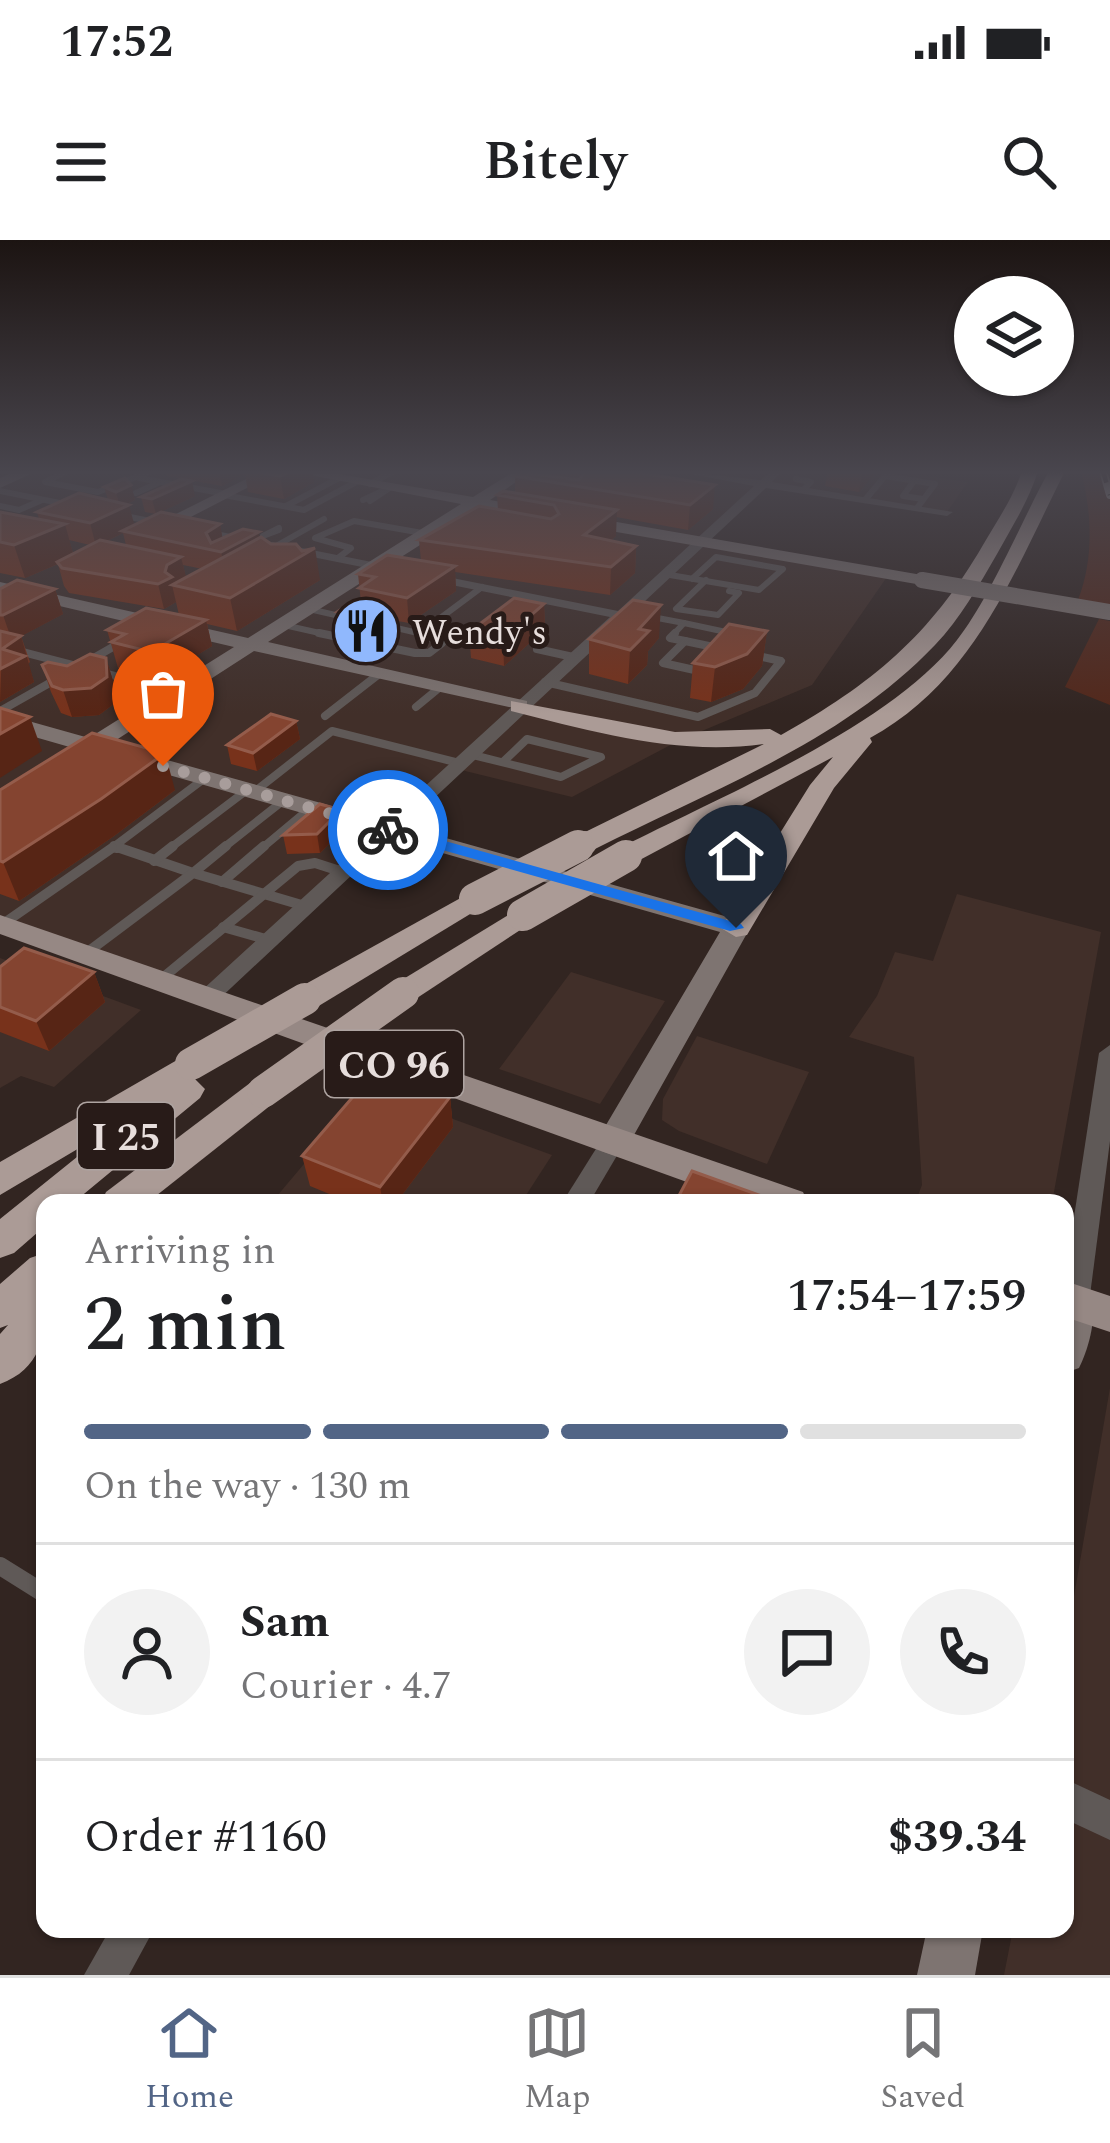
<!DOCTYPE html>
<html lang="en">
<head>
<meta charset="utf-8">
<style>
	body { margin:0; font-family:Spectral,serif; background:#f2f2f2; color:#202124; height:100vh; display:flex; flex-direction:column; font-size:45px; white-space:nowrap }
	* { box-sizing:border-box; margin:0 }
	p { font-size:39px; color:#757577 }
	.icon { flex:none; width:66px; height:66px; fill:none; stroke:currentColor; stroke-width:2; stroke-linecap:round; stroke-linejoin:round }
	.map { position:relative; flex:1; overflow:hidden }
	.details { position:absolute; left:36px; top:954px; width:1038px; height:744px; display:flex; flex-direction:column; background:#fff; border-radius:24px; box-shadow:0 3px 9px #0004 }
	.details>* { flex:none }
	.controls { position:absolute; left:954px; top:36px; display:grid; gap:24px }
	.controls a { display:grid; place-items:center; width:120px; height:120px; border-radius:50%; background:#fff; box-shadow:0 3px 9px #0004; font-size:60px }
	.pin { position:absolute; display:grid; place-items:center; width:102px; height:102px; color:#fff; margin:-123px -51px; border-radius:50% 50% 50% 0; rotate:-45deg; box-shadow:0 0 12px #0007 }
	.pin .icon { rotate:45deg }
	.courier { position:absolute; display:grid; place-items:center; width:120px; height:120px; margin:-60px; border:9px solid #1a73e8; border-radius:50%; background:#fff; color:#222; box-shadow:0 3px 15px #0007 }
	.headline em { font-style:normal; font-weight:600 }
	.headline div { display:flex; flex-direction:column-reverse }
	.headline { display:flex; align-items:center; justify-content:space-between; height:204px; padding:0 48px }
	h1 { font-size:78px; font-weight:600; line-height:90px }
	.bar { display:grid; grid-template-columns:repeat(4,1fr); gap:18px 12px; align-content:center; height:144px; padding:0 48px }
	.bar i { height:15px; border-radius:9px; background:#e0e0e0 }
	.bar .selected { background:#526586 }
	.bar p { grid-column:span 4 }
	.line { display:flex; align-items:center; gap:30px; padding:0 48px; border-top:3px solid #e0e0e0 }
	.line div { flex:1 }
	.round { display:grid; place-items:center; flex:none; width:126px; height:126px; border-radius:63px; background:#f2f2f2 }
	.status { display:flex; justify-content:space-between; align-items:center; height:84px; padding:0 60px; background:#fff; direction:ltr }
	.status svg { height:33px; fill:currentColor }
	header { display:flex; justify-content:space-between; align-items:center; height:156px; padding:0 48px; background:#fff; font-size:54px; font-weight:600 }
	.tab-bar { display:flex; justify-content:space-around; align-items:center; height:168px; border-top:3px solid #e0e0e0; background:#fff; font-size:33px; color:#757577 }
	.tab-bar a { display:grid; justify-items:center; gap:6px }
	.tab-bar .selected { color:#526586 }
	.map>svg:first-child { display:block }
	.built { fill:#412f29 }
	.green { fill:#53281b }
	.lines { fill:none; stroke-linecap:round; stroke-linejoin:round }
	.lane-far3 { stroke:#5f5957; stroke-width:6 }
	.lane-far2 { stroke:#5f5957; stroke-width:8 }
	.lane-far1 { stroke:#5f5957; stroke-width:10 }
	.lane { stroke:#5f5957; stroke-width:18 }
	.street { fill:#5f5957; fill-rule:evenodd }
	.secondary { fill:#7e7471; fill-rule:evenodd }
	.primary { fill:#968884; fill-rule:evenodd }
	.highway { fill:#ab9b96; fill-rule:evenodd }
	.rail-casing { stroke:#c8bfbc; stroke-width:8 }
	.rail { stroke:#281b18; stroke-width:4.5; stroke-dasharray:12; stroke-linecap:butt }
	.secondary-bridge { stroke:#7e7471; stroke-width:16 }
	.highway-bridge-far1 { stroke:#ab9b96; stroke-width:24 }
	.highway-bridge { stroke:#ab9b96; stroke-width:32 }
	.wall { fill:#78321b; fill-rule:evenodd }
	.shaded-wall { fill:#572515 }
	.building { fill:#844430; stroke:#945c4b; stroke-width:3 }
	.route { fill:#1a73e8 }
	.done { stroke:#a89d9b; stroke-width:12; stroke-dasharray:0 21.6 }
	.labels { text-anchor:middle; stroke-width:10; stroke-linejoin:round; paint-order:stroke }
	.far-poi-label { font-size:36px; fill:#e7dedc; stroke:#281b18; text-anchor:start }
	.shield { fill:#281b18; stroke:#aea4a1; stroke-width:3 }
	.shield-label { font-size:39px; font-weight:bold; fill:#e7dedc }
</style>
</head>
<body>
<div class="status"><b>17:52</b><svg viewBox="0 0 49 12"><path d="M0 12V9h3v3zM5 12V6h3v6zM10 12V3h3v9zM15 12V0h3v12zM26 1h20v11H26zM47 4h2v5h-2z"/></svg></div>
<header><svg class="icon" aria-label="menu" viewBox="0 0 24 24"><path d="M4 6h16M4 12h16M4 18h16"/></svg>Bitely<svg class="icon" aria-label="search" viewBox="0 0 24 24"><circle cx="10" cy="10" r="6"/><path d="M15 15l6 6"/></svg></header>
<div class="map">
<svg width="1110" height="1735" viewBox="0 0 1110 1735">
	<rect width="100%" height="100%" fill="#322521"/>
	<g class="built">
		<path d="M0 231H893L968 242 947 272 763 244 701 300 889 334 812 445 678 501 572 557 453 528 208 757 0 684Z"/>
		<path d="M957 654 1101 692 1052 963H915L922 945 914 817 849 797 877 756 895 712 933 721Z"/>
		<path d="M0 718 141 770 54 847 21 836 0 848Z"/>
		<path d="M571 732 665 761 600 864 499 829Z"/>
		<path d="M697 796 809 832 767 924 679 891 662 880 663 859Z"/>
		<path d="M368 848 552 915 521 963H294L277 956Z"/>
		<path d="M1110 1148V1735H1004L1013 1689H1065V1408Z"/>
	</g>
	<g class="green">
		<path d="M1081 231H1110V366L1078 360C1094 318 1092 274 1081 231Z"/>
		<path d="M1099 379 1110 381V465L1065 447Z"/>
	</g>
	<g class="lines">
		<g class="lane-far3">
			<path d="M67 231 45 242 98 252 151 231"/>
			<path d="M139 238 226 254"/>
			<path d="M796 239 811 242 803 250"/>
			<path d="M914 241 903 256 923 259"/>
			<path d="M370 244 394 231"/>
			<path d="M136 253 160 242"/>
			<path d="M224 255 304 270 358 241"/>
			<path d="M363 260 391 247 370 261"/>
			<path d="M865 260 885 236 935 244 917 268"/>
			<path d="M0 266 19 270 42 260"/>
			<path d="M286 266 339 238"/>
			<path d="M279 288V290L263 296Z"/>
			<path d="M276 306 324 279"/>
			<path d="M338 318 351 308 315 298 354 281 428 294"/>
			<path d="M664 334 759 350 783 329 716 317 692 339"/>
			<path d="M706 340 676 369 718 375 739 353 729 351"/>
			<path d="M309 369 353 379"/>
			<path d="M647 376 684 383 672 396"/>
			<path d="M435 382 482 347"/>
			<path d="M684 383 726 392 722 396"/>
			<path d="M379 384 431 396"/>
			<path d="M284 385 333 396"/>
		</g>
		<g class="lane-far2">
			<path d="M319 393 415 413H429L442 403 419 393"/>
			<path d="M675 393 670 398 685 401 663 423 699 431 704 425"/>
			<path d="M685 401 723 409"/>
			<path d="M717 401 725 393"/>
			<path d="M0 406 177 452"/>
			<path d="M537 409 573 417"/>
			<path d="M85 423 125 400"/>
			<path d="M545 442 698 477 755 453 781 421 749 414"/>
			<path d="M416 467 439 448"/>
			<path d="M0 471 62 436"/>
			<path d="M325 476 379 434"/>
			<path d="M469 514 561 537 601 517 527 499 503 522"/>
			<path d="M254 552 332 491 459 523"/>
			<path d="M117 609 112 608 205 538"/>
			<path d="M169 609 247 550"/>
			<path d="M222 609 284 560"/>
			<path d="M261 609 310 568"/>
		</g>
		<g class="lane-far1">
			<path d="M114 606 193 633 226 606"/>
			<path d="M154 621 173 606"/>
			<path d="M222 642 264 606"/>
			<path d="M0 686 112 608"/>
			<path d="M223 687 269 700"/>
			<path d="M85 714 193 633 305 666"/>
			<path d="M160 740 298 626 315 623 343 632"/>
		</g>
		<path class="lane" d="M0 1326 45 1354"/>
		<g class="street">
			<path d="M675 231 761 240 771 231H782L772 242 953 272 947 276 766 248 216 762H200L197 757 200 752 610 377 0 254V248L618 371 754 246Z"/>
			<path d="M1110 805V901L1089 1063 1085 1071 1075 1075 1065 1071V1036L1099 813Z"/>
			<path d="M613 893 622 896 625 902 589 963H562L604 896Z"/>
			<path d="M1065 1539 1110 1560V1600L1065 1579Z"/>
			<path d="M110 1689H154L129 1735H84Z"/>
		</g>
		<g class="secondary">
			<path d="M17 231H37L0 248V238Z"/>
			<path d="M262 231H280L146 300 132 296Z"/>
			<path d="M289 231H321L473 257 515 231H532L490 260 922 335 931 340 922 345 478 268 268 402 527 461V471L254 411 110 504 746 682 750 688 625 911 613 915 601 911 596 902 720 692 95 514 74 517 73 508 0 487V473L89 498 234 407 0 352V342L248 398 461 264Z"/>
			<path d="M1075 1047 1089 1052C1099 1072 1089 1108 1079 1128L1065 1133V1050Z"/>
			<path d="M927 1689H983L975 1735H917Z"/>
		</g>
		<g class="primary">
			<path d="M0 675 803 952 808 963H745L0 694Z"/>
			<path d="M1065 1041 1110 1056V1092L1065 1077Z"/>
		</g>
		<g class="highway">
			<path d="M1022 231H1038C1029 260 1012 287 997 314 979 345 960 379 935 405 844 501 710 551 595 609H575L571 603 575 597 764 504C677 516 595 492 511 471V461L675 492 770 489 781 495C872 444 930 396 983 305 997 281 1013 258 1022 231Z"/>
			<path d="M1049 231H1065C1015 330 974 442 870 498L872 502 834 548 747 695 736 697 721 688 810 545 833 517 636 622H616L612 616 616 610C716 558 889 488 957 400 990 358 1022 280 1049 231Z"/>
			<path d="M475 650 490 659 485 665 317 767H293L289 759 293 751Z"/>
			<path d="M523 666 538 675 534 681 414 760H392L387 753 392 746Z"/>
			<path d="M191 812 203 816 208 824 194 838 205 849 200 858 73 963H45V986L14 1013 0 1018V979L113 888 0 955V922Z"/>
			<path d="M263 839 276 843 281 852 276 861 147 963H101L106 952 250 843Z"/>
			<path d="M45 1013C45 1063 58 1123 0 1144V1094L8 1085 0 1088V1044L30 1018Z"/>
		</g>
		<g class="rail-casing">
			<path id="rail" d="M1103 231 1110 255"/>
		</g>
		<use href="#rail" class="rail"/>
		<path class="secondary-bridge" d="M922 340 1110 372"/>
		<path class="highway-bridge-far1" d="M572 609 585 603"/>
		<g class="highway-bridge">
			<path d="M475 659 578 606"/>
			<path d="M523 675 626 616"/>
			<path d="M191 824 305 759"/>
			<path d="M263 852 403 753"/>
		</g>
	</g>
	<g class="wall">
		<path d="M166 231H313L314 242 284 259 248 252 245 234 222 246 167 236Z"/>
		<path d="M534 231H628L713 269 688 290 616 277V296L610 301 636 306 635 333 610 355 455 332 456 351 409 383 392 380 393 395 388 399 339 389 337 372H362L358 334 421 321 419 300 498 270 497 255 515 253V236L534 234Z"/>
		<path d="M828 231H877L859 252 825 246Z"/>
		<path d="M131 245 135 260 127 264 134 285 220 284 222 298H260L320 340 237 391 207 384 212 406 158 439 118 428 107 390 179 375 176 362 164 369 69 353 64 346 58 324 25 338 0 333V272L39 279 37 272 108 260 104 247ZM123 293 126 305 107 301ZM69 300 90 305 73 313ZM183 325 193 327 202 329 186 338Z"/>
		<path d="M195 256 156 274 145 272 141 257Z"/>
		<path d="M0 349H55L63 374 21 396 30 422 28 424 34 442 0 462Z"/>
		<path d="M544 364 545 389 504 426 471 418 469 392Z"/>
		<path d="M767 391 762 426 743 449 711 462 690 458 693 423Z"/>
		<path d="M659 398 648 411 647 425 628 444 589 434V399Z"/>
		<path d="M106 418 114 444 115 463 99 475 72 477 61 473 51 452 42 425 67 426Z"/>
		<path d="M296 481 300 499 257 531 231 524 227 505Z"/>
		<path d="M0 550H175L114 596 19 661 0 654Z"/>
		<path d="M341 570 344 589 320 613 287 614 283 595Z"/>
		<path d="M0 727 94 732 105 762 49 811 0 792Z"/>
		<path d="M450 857 453 887 396 963H351L310 946 302 916Z"/>
	</g>
	<g class="shaded-wall">
		<path d="M219 231H245V234L222 246Z"/>
		<path d="M292 231H313L314 242 284 259 280 236Z"/>
		<path d="M862 231H877L859 252Z"/>
		<path d="M192 241 195 256 156 274 152 259Z"/>
		<path d="M131 245 135 260 120 267 116 252Z"/>
		<path d="M715 245 713 269 688 290 690 265Z"/>
		<path d="M129 265 135 287 122 291 123 293 96 306 90 283Z"/>
		<path d="M617 270 616 296 583 323 584 295Z"/>
		<path d="M65 284 74 317 25 338 14 305Z"/>
		<path d="M220 284 224 306 216 311 206 293Z"/>
		<path d="M259 292 262 314 226 334 221 312Z"/>
		<path d="M636 306 635 333 610 355 611 327Z"/>
		<path d="M315 308 320 340 237 391 230 358Z"/>
		<path d="M181 317 187 341 172 345 176 362 164 369 158 344 167 325Z"/>
		<path d="M455 326 456 351 409 383 407 358Z"/>
		<path d="M55 349 63 374 12 401 3 375Z"/>
		<path d="M544 364 545 389 504 426 503 400Z"/>
		<path d="M661 365 659 398 648 411 647 425 628 444 630 410 639 389Z"/>
		<path d="M391 378 393 395 388 399 386 382Z"/>
		<path d="M206 380 212 406 158 439 151 412Z"/>
		<path d="M767 391 762 426 743 449 711 462 715 427Z"/>
		<path d="M21 396 34 442 0 462 2 409Z"/>
		<path d="M106 418 114 444 115 463 99 475 72 477 63 450Z"/>
		<path d="M30 477 42 511 0 538V494Z"/>
		<path d="M296 481 300 499 257 531 253 513Z"/>
		<path d="M165 513 175 550 114 596 19 661 3 622Z"/>
		<path d="M341 570 344 589 320 613 317 594Z"/>
		<path d="M94 732 105 762 49 811 36 781Z"/>
		<path d="M450 857 453 887 396 963H383L380 947Z"/>
	</g>
	<g class="building">
		<path d="M249 231H292L280 236Z"/>
		<path d="M581 231H628L715 245 690 265 515 236 520 232 579 240 583 234Z"/>
		<path d="M125 238 131 245 116 252 104 247Z"/>
		<path d="M181 239 192 241 152 259 141 257Z"/>
		<path d="M503 251 617 270 584 295 636 306 611 327 419 300 479 266 551 279 559 274 554 265 497 255Z"/>
		<path d="M79 253 129 265 90 283 37 272Z"/>
		<path d="M0 272 65 284 14 305 0 302Z"/>
		<path d="M161 272 220 284 206 293 211 303 243 289 259 292 221 312 122 291Z"/>
		<path d="M261 297 271 304H296L302 311 315 308 230 358 172 345Z"/>
		<path d="M100 300 181 317 167 325 165 332 172 337 158 344 62 328 57 322Z"/>
		<path d="M387 315 455 326 407 358 359 348 375 337 358 334Z"/>
		<path d="M17 340 55 349 3 375H0V349Z"/>
		<path d="M514 358 544 364 503 400 469 392Z"/>
		<path d="M633 360 661 365 639 389 649 391 630 410 589 399Z"/>
		<path d="M146 368 206 380 151 412 111 402 125 394 107 390Z"/>
		<path d="M343 368 391 378 386 382 337 372Z"/>
		<path d="M729 384 767 391 747 414 715 427 693 423Z"/>
		<path d="M0 391 21 396 2 409 25 416 0 429Z"/>
		<path d="M90 414 106 418 107 437 91 448 63 450 52 446 42 425 48 422 67 426Z"/>
		<path d="M0 468 30 477 0 494Z"/>
		<path d="M271 474 296 481 253 513 227 505Z"/>
		<path d="M92 493 165 513 101 559 3 622 0 621V550Z"/>
		<path d="M320 564 341 570 317 594 283 595Z"/>
		<path d="M24 708 94 732 36 781 0 767V727Z"/>
		<path d="M376 830 450 857 380 947 302 916Z"/>
		<path d="M692 931 781 963H675Z"/>
	</g>
	<linearGradient id="sky" x2="0" y2="1"><stop stop-color="#1c1412"/><stop offset="0.49" stop-color="#49464e"/><stop offset="1" stop-color="#49464e" stop-opacity="0"/></linearGradient>
	<rect width="1110" height="474" fill="url(#sky)"/>
	<path class="route" d="M388 585 741 684 744 688 730 691 382 593Z"/>
	<g class="lines">
		<path class="done" d="M163 526 388 590"/>
	</g>
	<defs>
		<g id="restaurant-disc" transform="scale(3.45)"><circle r="9.5" fill="#90b8fd" stroke="#281b18"/><path d="M-5-6h1v4h1v-4h1v4h1v-4h1v5L-1.5 .5V6h-2V.5L-5-1ZM5-6V6H3V1.5H1.5Q1.5-4 5-6Z" fill="#111"/></g>
	</defs>
	<g fill-rule="evenodd">
		<use href="#restaurant-disc" x="366" y="391"/>
	</g>
	<g class="labels">
		<g class="far-poi-label">
			<text x="412" y="404">Wendy's</text>
		</g>
		<g class="shield">
			<rect x="325" y="791" width="138" height="66" rx="9"/>
			<rect x="78" y="863" width="96" height="66" rx="9"/>
		</g>
		<g class="shield-label">
			<text x="394" y="838">CO 96</text>
			<text x="126" y="910">I 25</text>
		</g>
	</g>
</svg>
<div class="controls">
<a><svg class="icon" aria-label="layers" viewBox="0 0 24 24"><path d="M12 4l9 5-9 5-9-5zM3 14l9 5 9-5"/></svg></a>
</div>
<div class="pin" style="left:163px;top:526px;background:#ea580c"><svg class="icon" aria-label="bag" viewBox="0 0 24 24"><path d="M5 8h14l-1 12H6zM9 8a3 3 0 0 1 6 0"/></svg></div>
<div class="pin" style="left:736px;top:688px;background:#1f2937"><svg class="icon" aria-label="home" viewBox="0 0 24 24"><path d="M3 11l9-7 9 7M6 9v11h12V9"/></svg></div>
<div class="courier" style="left:388px;top:590px"><svg class="icon" aria-label="bike" viewBox="0 0 24 24"><circle cx="6" cy="16" r="4"/><circle cx="18" cy="16" r="4"/><path d="M6 16l4-8h5l3 8M10 8l3 8H6M13 5h3"/></svg></div>
<section class="details">
<div class="headline"><div><h1>2 min</h1><p>Arriving in</p></div><em>17:54–17:59</em></div>
<div class="bar"><i class="selected"></i><i class="selected"></i><i class="selected"></i><i></i><p>On the way · 130 m</p></div>
<div class="line" style="height:216px"><a class="round"><svg class="icon" aria-label="person" viewBox="0 0 24 24"><circle cx="12" cy="8" r="4"/><path d="M4 21q1-7 8-7t8 7"/></svg></a><div><b>Sam</b><p>Courier · 4.7</p></div><a class="round"><svg class="icon" aria-label="chat" viewBox="0 0 24 24"><path d="M4 5h16v11H9l-5 4z"/></svg></a><a class="round"><svg class="icon" aria-label="phone" viewBox="0 0 24 24"><path d="M5 4h4l2 5-3 2q2 4 5 5l2-3 5 2v4C11 20 4 13 5 4z"/></svg></a></div>
<div class="line" style="height:156px"><div>Order #1160</div><b>$39.34</b></div>
</section>
</div>
<nav class="tab-bar">
<a class="selected"><svg class="icon" aria-label="home" viewBox="0 0 24 24"><path d="M3 11l9-7 9 7M6 9v11h12V9"/></svg>Home</a>
<a><svg class="icon" aria-label="map" viewBox="0 0 24 24"><path d="M3 6l6-2 6 2 6-2v14l-6 2-6-2-6 2zM9 4v14M15 6v14"/></svg>Map</a>
<a><svg class="icon" aria-label="saved" viewBox="0 0 24 24"><path d="M7 4h10v16l-5-4-5 4z"/></svg>Saved</a>
</nav>
</body>
</html>
